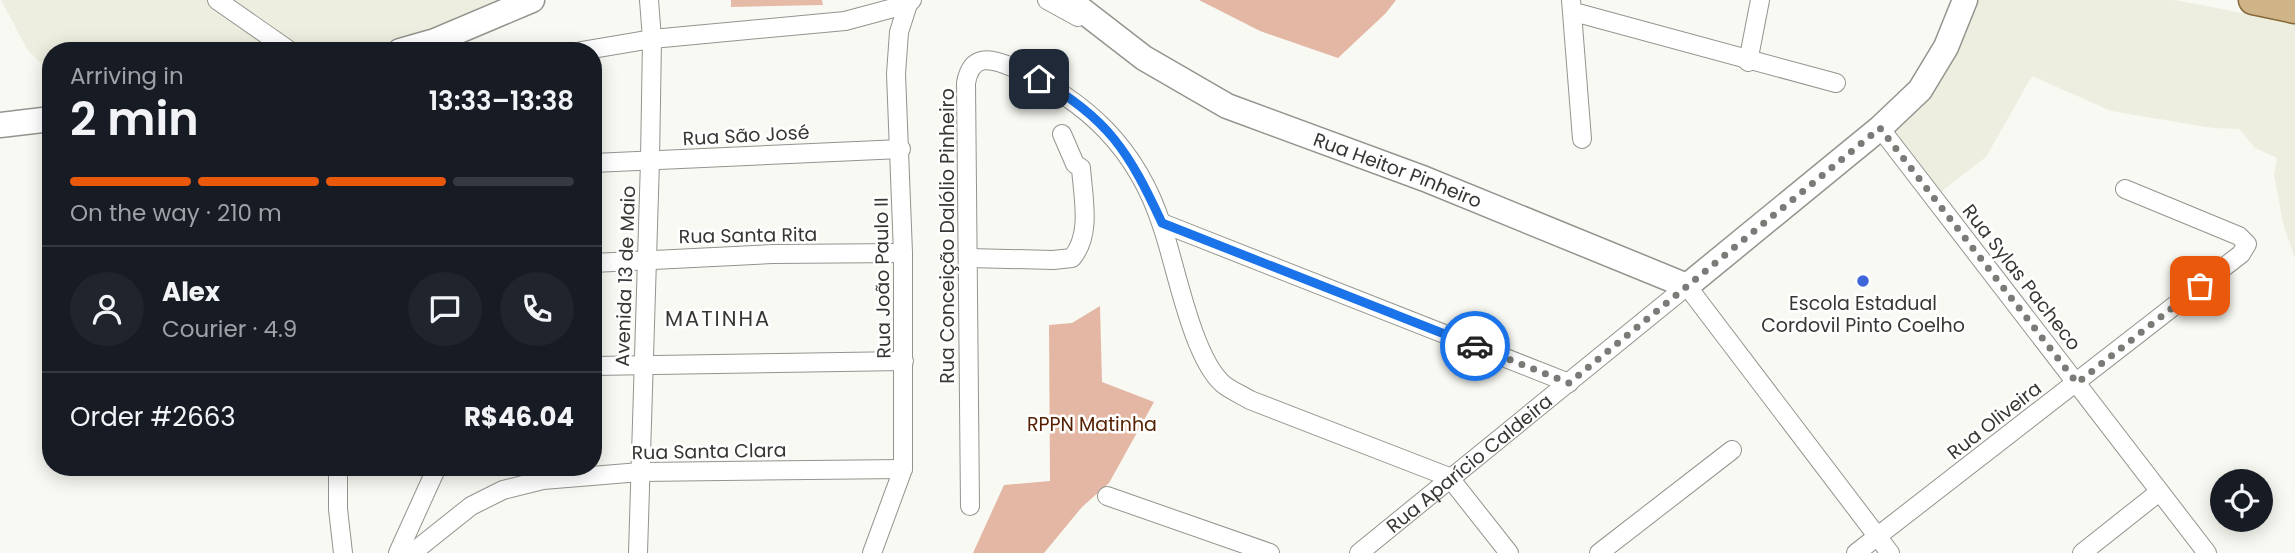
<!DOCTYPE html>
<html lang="en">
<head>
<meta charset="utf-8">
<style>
	body { margin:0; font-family:Poppins,sans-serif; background:#20242c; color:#f1f3f6; height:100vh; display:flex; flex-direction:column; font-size:26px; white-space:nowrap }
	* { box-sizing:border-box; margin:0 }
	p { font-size:23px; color:#9ea1a6 }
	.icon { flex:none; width:38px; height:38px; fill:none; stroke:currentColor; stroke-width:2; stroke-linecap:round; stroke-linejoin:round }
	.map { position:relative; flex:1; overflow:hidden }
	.side { position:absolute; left:42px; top:42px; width:560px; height:434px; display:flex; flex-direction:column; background:#171b24; border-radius:28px; box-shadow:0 4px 18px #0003 }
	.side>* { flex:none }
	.fabs { position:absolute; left:2210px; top:469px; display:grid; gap:14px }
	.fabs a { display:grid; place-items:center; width:63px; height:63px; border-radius:50%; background:#171b24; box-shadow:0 4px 18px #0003; font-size:35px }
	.pin { position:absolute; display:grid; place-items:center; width:60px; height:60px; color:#fff; margin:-30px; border-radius:14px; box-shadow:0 4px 10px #0006 }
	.courier { position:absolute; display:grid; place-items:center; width:70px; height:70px; margin:-35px; border:5px solid #1a73e8; border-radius:50%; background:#fff; color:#222; box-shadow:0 2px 9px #0007 }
	.head em { font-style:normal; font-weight:600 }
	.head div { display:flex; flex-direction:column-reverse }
	.head { display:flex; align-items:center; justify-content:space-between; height:119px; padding:0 28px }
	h1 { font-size:46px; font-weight:600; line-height:52px }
	.bar { display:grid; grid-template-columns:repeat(4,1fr); gap:10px 7px; align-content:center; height:84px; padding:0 28px }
	.bar i { height:9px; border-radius:5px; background:#363941 }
	.bar .current { background:#ea580c }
	.bar p { grid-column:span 4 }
	.line { display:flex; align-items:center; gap:18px; padding:0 28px; border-top:2px solid #363941 }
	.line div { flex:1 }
	.round { display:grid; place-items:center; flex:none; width:74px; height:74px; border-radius:37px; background:#20242c }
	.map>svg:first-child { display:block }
	.built { fill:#eeeee0 }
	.green { fill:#e5bba8 }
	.forest { fill:#e3b7a4 }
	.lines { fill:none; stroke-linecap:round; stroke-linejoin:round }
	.street-casing { stroke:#93948e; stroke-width:20 }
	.secondary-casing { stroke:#93948e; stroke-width:27 }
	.primary-casing { stroke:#856736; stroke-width:31 }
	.street { stroke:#fff; stroke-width:18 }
	.secondary { stroke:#fff; stroke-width:24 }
	.primary { stroke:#cfb488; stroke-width:28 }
	.done { stroke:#7a7a76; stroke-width:7; stroke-dasharray:0 12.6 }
	.route { stroke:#1a73e8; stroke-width:9 }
	.poi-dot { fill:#3f66d8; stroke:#fff; stroke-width:2.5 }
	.labels { text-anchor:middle; stroke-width:5; stroke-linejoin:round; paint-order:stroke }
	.street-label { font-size:19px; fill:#363633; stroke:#fff }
	.poi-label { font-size:19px; fill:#363633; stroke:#fff }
	.park-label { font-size:19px; fill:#562103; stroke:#fff }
	.neighbourhood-label { font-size:21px; letter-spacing:2px; fill:#363633; stroke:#fff }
</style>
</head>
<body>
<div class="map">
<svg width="2295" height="553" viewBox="0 0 2295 553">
	<rect width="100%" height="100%" fill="#f9f9f3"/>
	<g class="built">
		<path d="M1 0H532L400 51H51V74L27 49Z"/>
		<path d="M1965 0H2175L2295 23V259L2283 223 2274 175 2277 158 2255 148 2239 129 2213 128 2111 111 2032 76 1986 157 1934 197 1880 128Z"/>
	</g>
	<path class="green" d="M731 0H822L823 5 731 7Z"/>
	<g class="forest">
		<path d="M1199 0H1396L1386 13 1338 58 1260 31Z"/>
		<path d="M1100 306 1102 382 1154 402 1109 483 1082 507 1044 553H973L1004 485 1050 481 1049 325 1072 323Z"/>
	</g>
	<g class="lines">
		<g class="street-casing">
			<g id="street">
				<path d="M217 0 290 51"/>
				<path d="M1047 0 1078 17"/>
				<path d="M1571 0 1582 139"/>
				<path d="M1574 12 1836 83"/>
				<path d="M581 51 652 39 845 21 908 4"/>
				<path d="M1748 62 1760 0"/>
				<path d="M1880 128 2207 553"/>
				<path d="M593 163 901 149"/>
				<path d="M1162 223 1569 383"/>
				<path d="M969 258 1053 260 1072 258C1092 234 1083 198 1081 168L1075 164 1062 134"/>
				<path d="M593 263 772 254 903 253"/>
				<path d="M593 366 904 361"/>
				<path d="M338 467V509L343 553"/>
				<path d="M1449 477 1509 553"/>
				<path d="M1107 496 1270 553"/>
				<path d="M970 506 966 83C971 54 990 57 1014 68 1086 100 1137 148 1162 226 1176 266 1192 357 1223 384 1230 390 1242 395 1250 400L1449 477"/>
				<path d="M398 553 437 467"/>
				<path d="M412 553 471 506 503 490 543 480 640 472 903 469"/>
				<path d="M638 553 650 161 652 39 649 0"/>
				<path d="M872 553 903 469V253L896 74 899 32 908 4 912 0"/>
				<path id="s1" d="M1359 553 1687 286 1890 553"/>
				<path d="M1599 553 1732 450"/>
				<path d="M1856 553 2241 254 2247 244 2239 236 2125 189"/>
				<path d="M2082 553 2159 492"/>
			</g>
		</g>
		<g class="secondary-casing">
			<g id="secondary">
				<path id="s2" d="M1069 0 1144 58 1227 106 1425 179 1687 286 1880 128 1920 90 1946 47 1965 0"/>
				<path d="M400 51 435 41 532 0"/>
				<path d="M0 125 51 119"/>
			</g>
		</g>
		<g class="primary-casing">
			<path id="primary" d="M2253 0 2295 9"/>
		</g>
		<use href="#street" class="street"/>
		<use href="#secondary" class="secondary"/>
		<use href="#primary" class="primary"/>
	</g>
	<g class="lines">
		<path class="done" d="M1475 346 1569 383 1880 128 2077 383 2200 286"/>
		<path class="route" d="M1039 79C1108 118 1129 152 1162 223L1475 346"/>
	</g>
	<circle class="poi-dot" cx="1863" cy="281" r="7"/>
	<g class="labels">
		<g class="street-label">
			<text transform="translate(746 135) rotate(-3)" y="7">Rua São José</text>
			<text dy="7" stroke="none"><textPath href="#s2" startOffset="373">Rua Heitor Pinheiro</textPath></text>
			<text transform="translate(748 235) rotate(-1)" y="7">Rua Santa Rita</text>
			<text transform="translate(947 236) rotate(-90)" y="7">Rua Conceição Dalólio Pinheiro</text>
			<text transform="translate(625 276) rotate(-88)" y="7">Avenida 13 de Maio</text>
			<text transform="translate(2022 277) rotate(52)" y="7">Rua Sylas Pacheco</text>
			<text transform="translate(882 278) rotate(-91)" y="7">Rua João Paulo II</text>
			<text transform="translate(1994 420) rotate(-38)" y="7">Rua Oliveira</text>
			<text transform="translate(709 451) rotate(-1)" y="7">Rua Santa Clara</text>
			<text dy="7" stroke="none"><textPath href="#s1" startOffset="142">Rua Aparício Caldeira</textPath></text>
		</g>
		<g class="poi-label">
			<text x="1863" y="310">Escola Estadual<tspan x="1863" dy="22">Cordovil Pinto Coelho</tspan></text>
		</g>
		<g class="park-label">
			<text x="1092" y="431">RPPN Matinha</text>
		</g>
		<g class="neighbourhood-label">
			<text x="718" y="326">MATINHA</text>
		</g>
	</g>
</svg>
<div class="fabs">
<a><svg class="icon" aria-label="locate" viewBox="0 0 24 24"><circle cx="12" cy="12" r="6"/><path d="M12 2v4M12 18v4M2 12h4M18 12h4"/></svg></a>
</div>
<div class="pin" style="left:2200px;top:286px;background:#ea580c"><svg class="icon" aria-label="bag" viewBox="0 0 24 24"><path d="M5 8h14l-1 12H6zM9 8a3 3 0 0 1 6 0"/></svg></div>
<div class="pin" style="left:1039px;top:79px;background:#1f2937"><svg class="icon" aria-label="home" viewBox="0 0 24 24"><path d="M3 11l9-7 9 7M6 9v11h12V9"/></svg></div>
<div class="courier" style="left:1475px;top:346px"><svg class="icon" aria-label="car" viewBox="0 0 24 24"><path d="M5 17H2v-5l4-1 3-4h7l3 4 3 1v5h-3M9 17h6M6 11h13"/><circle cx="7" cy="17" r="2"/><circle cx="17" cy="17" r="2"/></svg></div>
<section class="side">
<div class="head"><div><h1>2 min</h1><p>Arriving in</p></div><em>13:33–13:38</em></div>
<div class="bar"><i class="current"></i><i class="current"></i><i class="current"></i><i></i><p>On the way · 210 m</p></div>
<div class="line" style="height:126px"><a class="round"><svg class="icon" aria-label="person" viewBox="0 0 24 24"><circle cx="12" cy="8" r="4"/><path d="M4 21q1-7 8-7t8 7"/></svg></a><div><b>Alex</b><p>Courier · 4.9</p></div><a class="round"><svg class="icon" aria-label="chat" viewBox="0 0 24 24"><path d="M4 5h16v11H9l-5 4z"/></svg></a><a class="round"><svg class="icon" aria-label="phone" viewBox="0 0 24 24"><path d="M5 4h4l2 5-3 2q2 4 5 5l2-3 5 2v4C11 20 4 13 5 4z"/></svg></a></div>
<div class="line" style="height:91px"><div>Order #2663</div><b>R$46.04</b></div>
</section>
</div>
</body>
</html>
